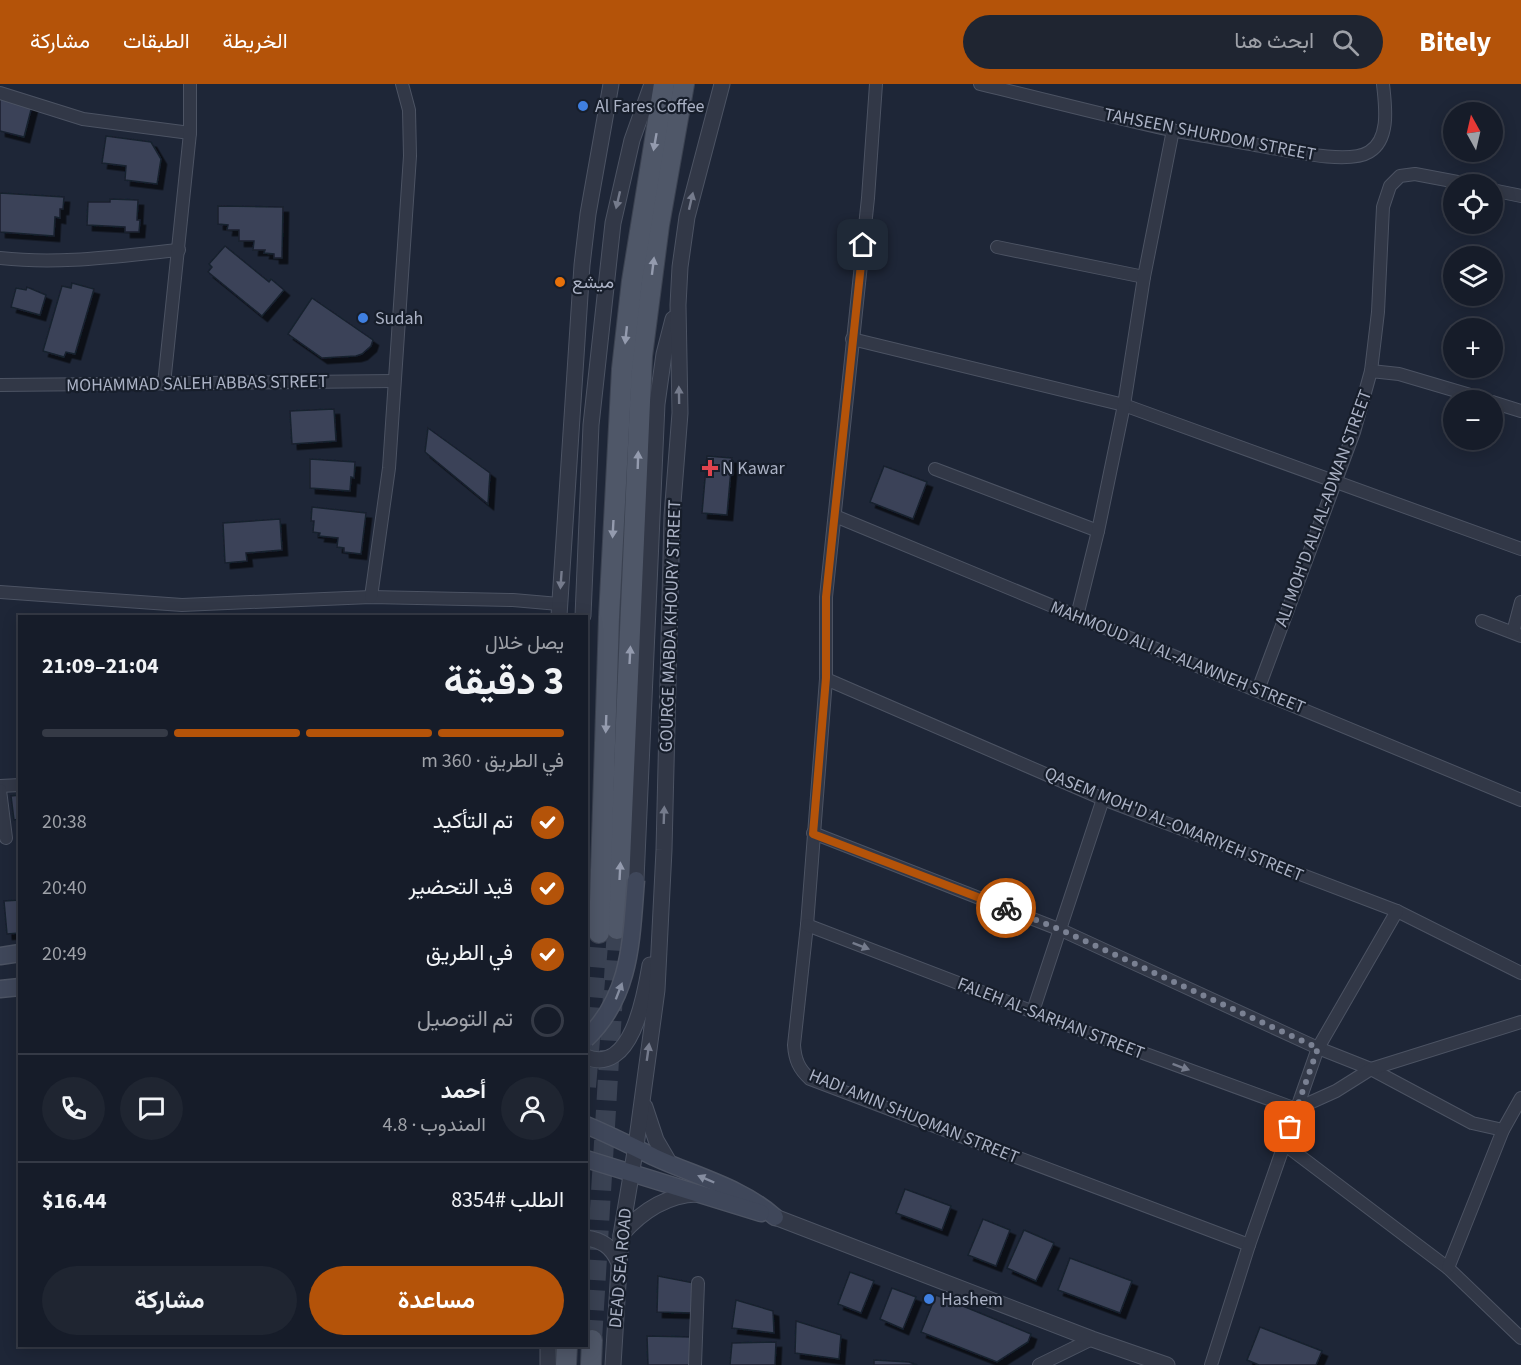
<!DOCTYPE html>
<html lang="ar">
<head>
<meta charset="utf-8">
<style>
	body { margin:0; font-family:"Source Sans 3",Vazirmatn,sans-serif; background:#1f2531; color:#f1f3f6; direction:rtl; height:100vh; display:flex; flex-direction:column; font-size:22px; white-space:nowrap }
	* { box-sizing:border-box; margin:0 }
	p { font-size:20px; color:#9ea1a8 }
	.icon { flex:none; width:33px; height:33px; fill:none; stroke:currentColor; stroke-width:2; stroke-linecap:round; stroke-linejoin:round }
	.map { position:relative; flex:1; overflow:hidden; direction:ltr }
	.sheet { position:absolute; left:18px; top:531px; width:570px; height:732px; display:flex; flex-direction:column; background:#161c29; border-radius:0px; box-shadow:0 3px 15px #0003,0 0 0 2px #353a46; direction:rtl }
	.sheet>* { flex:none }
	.needle { width:39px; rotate:352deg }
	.controls { position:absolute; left:1443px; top:18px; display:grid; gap:12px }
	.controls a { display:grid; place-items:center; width:60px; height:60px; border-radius:50%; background:#161c29; box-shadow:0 3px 15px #0003,0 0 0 2px #353a46; font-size:30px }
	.pin { position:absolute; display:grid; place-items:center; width:51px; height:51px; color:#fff; margin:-26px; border-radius:12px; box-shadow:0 3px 9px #0006 }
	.courier { position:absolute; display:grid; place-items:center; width:60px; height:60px; margin:-30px; border:4px solid #b45309; border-radius:50%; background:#fff; color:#222; box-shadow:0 2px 8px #0007 }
	.overview em { font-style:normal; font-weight:700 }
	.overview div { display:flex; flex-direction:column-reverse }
	.overview { display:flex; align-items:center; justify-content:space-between; height:102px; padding:0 24px }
	h1 { font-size:39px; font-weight:700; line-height:45px }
	.bar { display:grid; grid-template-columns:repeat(4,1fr); gap:9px 6px; align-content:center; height:72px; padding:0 24px }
	.bar i { height:8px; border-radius:4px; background:#353a46 }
	.bar .active { background:#b45309 }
	.bar p { grid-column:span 4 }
	.line { display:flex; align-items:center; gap:15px; padding:0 24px; border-top:2px solid #353a46 }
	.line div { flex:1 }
	.round { display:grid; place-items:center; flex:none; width:63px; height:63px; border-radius:32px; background:#1f2531 }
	ol { padding:0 24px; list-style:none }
	li { display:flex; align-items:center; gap:18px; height:66px }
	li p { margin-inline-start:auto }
	li .icon { padding:6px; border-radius:50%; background:#b45309; color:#fff; stroke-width:4 }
	li:last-child { color:#9ea1a8 }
	li i { width:33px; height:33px; border:3px solid #353a46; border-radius:50% }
	.button { display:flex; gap:12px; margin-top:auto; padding:12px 24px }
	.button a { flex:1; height:69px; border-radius:36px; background:#b45309; color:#fff; font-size:24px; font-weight:700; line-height:69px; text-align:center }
	.button a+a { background:#1f2531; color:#f1f3f6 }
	header { display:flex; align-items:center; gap:36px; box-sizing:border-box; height:84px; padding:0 30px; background:#b45309; color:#fff }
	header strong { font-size:28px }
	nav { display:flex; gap:33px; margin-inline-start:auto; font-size:21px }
	.search { width:420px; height:54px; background:#1f2531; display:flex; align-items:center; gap:15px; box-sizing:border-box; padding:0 21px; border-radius:33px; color:#9ea1a8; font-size:22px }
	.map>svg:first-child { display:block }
	.building { fill:#3a4358; stroke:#19202e; stroke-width:1.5; filter:url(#shadow) }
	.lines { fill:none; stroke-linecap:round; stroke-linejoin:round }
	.primary-tunnel { stroke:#3a4253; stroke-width:20; stroke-dasharray:20 10; stroke-linecap:butt }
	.minor-casing { stroke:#4c5363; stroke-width:14 }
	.tertiary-casing { stroke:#4c5363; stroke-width:17 }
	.secondary-casing { stroke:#4c5363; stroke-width:19 }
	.primary-casing { stroke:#3b4251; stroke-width:22 }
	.minor { stroke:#323847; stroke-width:12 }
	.tertiary { stroke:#323847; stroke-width:15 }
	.secondary { stroke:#3f475a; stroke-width:16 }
	.primary { stroke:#4f5768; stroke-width:20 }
	.secondary-bridge-casing { stroke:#4c5363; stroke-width:19; stroke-linecap:butt }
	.secondary-bridge { stroke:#3f475a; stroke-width:16 }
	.oneway { fill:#949bae }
	.oneway2 { fill:#757b8c }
	.oneway3 { fill:#858da0 }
	.done { stroke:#7a8193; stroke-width:6; stroke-dasharray:0 10.8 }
	.route { stroke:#b45309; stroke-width:8 }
	.shop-dot { fill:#3f7fe0; stroke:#171e2b; stroke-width:2 }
	.food-dot { fill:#e8710a; stroke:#171e2b; stroke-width:2 }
	.health-dot { fill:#e0444e; stroke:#171e2b; stroke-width:2 }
	.labels { text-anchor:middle; stroke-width:4.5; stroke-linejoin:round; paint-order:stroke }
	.poi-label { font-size:18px; fill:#abb2c5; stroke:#171e2b; text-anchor:start }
	.street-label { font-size:18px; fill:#abb2c5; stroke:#171e2b }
</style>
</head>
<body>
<header>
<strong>Bitely</strong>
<div class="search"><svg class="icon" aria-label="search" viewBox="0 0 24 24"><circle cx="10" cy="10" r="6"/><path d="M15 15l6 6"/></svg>ابحث هنا</div>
<nav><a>الخريطة</a><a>الطبقات</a><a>مشاركة</a></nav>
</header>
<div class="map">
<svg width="1521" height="1281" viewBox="0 0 1521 1281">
	<defs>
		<filter id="shadow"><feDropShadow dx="5.5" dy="5.5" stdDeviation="0" flood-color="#0009"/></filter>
	</defs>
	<rect width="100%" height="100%" fill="#1e2637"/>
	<g class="building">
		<path d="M0 14 32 22 24 53 0 47Z"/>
		<path d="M106 52 151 58 161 75 157 100 125 96 126 82 102 79Z"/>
		<path d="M0 109 64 113 63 125H60V134L55 133 54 152 0 148Z"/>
		<path d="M110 115 138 116 137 136H140L139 148H125V143L87 141 88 118H110Z"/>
		<path d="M218 122 283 123 282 174H274V170L264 169 265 166H253L254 157H239V146H227L228 141 218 140Z"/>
		<path d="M225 162 269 198 271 195 284 206 262 232 208 188 212 183 209 180Z"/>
		<path d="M72 199 94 205 75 270 66 268 64 273 43 267 62 202 71 204Z"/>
		<path d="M27 203 46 211 40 231 11 223 16 204 26 206Z"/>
		<path d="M312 214 373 256 371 262 362 270 356 272 322 274 288 250Z"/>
		<path d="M334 325 336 357 292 360 290 327Z"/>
		<path d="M428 344 490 389 488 420 425 368Z"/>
		<path d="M707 372 732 374 727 431 702 429Z"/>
		<path d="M310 375 355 378 354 394 351 393 350 407 310 404Z"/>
		<path d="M884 382 927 398 913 435 870 418Z"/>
		<path d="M312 423 366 429 361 470 344 468V464L337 463 338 454 319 452 320 449 313 448 314 437H311Z"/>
		<path d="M280 435 282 466 246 469 247 477 225 479 223 439Z"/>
		<path d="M20 711V735L14 736 11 712Z"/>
		<path d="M20 816V849L7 850 4 817Z"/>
		<path d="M905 1105 951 1122 942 1146 896 1129Z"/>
		<path d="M983 1135 1010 1146 996 1182 968 1171Z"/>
		<path d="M1024 1146 1054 1159 1036 1197 1007 1184Z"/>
		<path d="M1070 1174 1132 1197 1120 1229 1058 1206Z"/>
		<path d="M850 1188 874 1197 861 1229 838 1220Z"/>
		<path d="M658 1192 694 1199 693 1229 657 1228Z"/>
		<path d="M892 1204 916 1213 903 1245 880 1235Z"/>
		<path d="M936 1211 1031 1250 1028 1258 997 1278 921 1248Z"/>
		<path d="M736 1216 773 1227 774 1249 732 1244Z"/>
		<path d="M796 1237 841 1251 839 1275 795 1269Z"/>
		<path d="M1260 1243 1322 1267 1316 1281H1259L1247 1276Z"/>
		<path d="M647 1252 692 1253 691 1281H648Z"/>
		<path d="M776 1258 775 1281H730L732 1259Z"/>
		<path d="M874 1276 909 1278 917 1281H874Z"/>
	</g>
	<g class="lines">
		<g class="primary-tunnel">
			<path d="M586 1003 599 849"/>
			<path d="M592 1256 617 845"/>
		</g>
		<g class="minor-casing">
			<g id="minor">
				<path d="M876 0 868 114 826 513V595L807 841 794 961C795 976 799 985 810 995L1249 1161"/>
				<path d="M980 0C1043 15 1107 32 1171 46 1201 52 1231 56 1261 62 1286 66 1348 81 1369 68 1391 55 1385 20 1383 0"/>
				<path d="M0 9 83 35 190 49"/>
				<path d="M1492 106 1521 112"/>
				<path d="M997 163 1144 193"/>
				<path d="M0 174C61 181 118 172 179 166"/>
				<path d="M852 255 1124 321 1521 465"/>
				<path d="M1371 287 1378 228 1383 123 1390 102 1400 92 1415 90 1468 100"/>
				<path d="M164 300 190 49V0"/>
				<path d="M0 301 394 297"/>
				<path d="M1492 318 1521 327"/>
				<path d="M935 385 1098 447"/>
				<path d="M835 432 1521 716"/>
				<path d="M0 508 182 521 371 513 513 516 559 520"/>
				<path d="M371 513 389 384 410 72 409 26 402 0"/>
				<path d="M1077 532 1098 447 1124 321 1144 193 1173 46"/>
				<path d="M1482 537 1521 552"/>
				<path d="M1513 548 1521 518"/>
				<path d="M826 595 1103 715 1397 827 1521 889"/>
				<path d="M1258 606 1354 348 1371 287 1399 290 1487 316"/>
				<path d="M0 702 20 701"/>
				<path d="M0 706 6 754"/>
				<path d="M813 749 1061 846 1318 964 1371 985 1472 1039 1503 1046"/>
				<path d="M807 841 1083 947 1296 1025 1336 1007 1371 985 1521 938"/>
				<path d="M1033 927 1103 715"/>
				<path d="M1284 1060 1448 1184 1521 1254"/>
				<path d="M1448 1184 1503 1046 1521 1014"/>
				<path d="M695 1281 698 1199"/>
				<path d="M1039 1281 1092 1255"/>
				<path d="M1211 1281 1249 1161 1318 964 1397 827"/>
			</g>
		</g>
		<g class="tertiary-casing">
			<g id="tertiary">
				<path d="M559 532 582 181 588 130 611 0"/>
				<path d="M583 532 591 341 613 139 632 56 652 0"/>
				<path d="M636 796 657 320 664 270 673 235"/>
				<path d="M586 973C632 992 645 910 650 881"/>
				<path d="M645 1023 656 1056 670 1080"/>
				<path d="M775 1133 1092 1255 1167 1281"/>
				<path d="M621 1151C641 1128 666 1111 697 1110"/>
				<path d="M586 1154C602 1156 612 1163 618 1177"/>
				<path d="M548 1281V1262"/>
				<path d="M613 1281 621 1151 636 1062 657 906 664 766 672 432 680 329 678 221 680 183 687 133 722 0"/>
			</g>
		</g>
		<g class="secondary-casing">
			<g id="secondary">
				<path d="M0 872 20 869"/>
				<path d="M0 905 20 903"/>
				<path d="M586 1041C610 1051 632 1062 654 1073 695 1092 741 1103 775 1133"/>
				<path d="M586 1075 761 1129"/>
			</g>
		</g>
		<g class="primary-casing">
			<g id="primary">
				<path d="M617 845 642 272 659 141 684 0"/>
				<path d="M599 849 609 533 622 285 632 197 664 0"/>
				<path d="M566 1281 567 1262"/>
				<path d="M591 1281 592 1256"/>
			</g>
		</g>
		<use href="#minor" class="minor"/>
		<use href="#tertiary" class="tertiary"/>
		<use href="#secondary" class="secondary"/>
		<use href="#primary" class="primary"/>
		<g class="secondary-bridge-casing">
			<path id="secondary-bridge" d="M586 955C632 911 631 855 636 796"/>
		</g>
		<use href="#secondary-bridge" class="secondary-bridge"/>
	</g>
	<defs><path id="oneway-solid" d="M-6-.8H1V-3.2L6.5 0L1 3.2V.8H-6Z" transform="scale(1.5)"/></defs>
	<g class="oneway">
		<use href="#oneway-solid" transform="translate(655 58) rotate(100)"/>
		<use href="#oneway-solid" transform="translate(653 182) rotate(-83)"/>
		<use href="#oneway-solid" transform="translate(626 251) rotate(96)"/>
		<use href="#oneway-solid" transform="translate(638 376) rotate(-88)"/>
		<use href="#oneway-solid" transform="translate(613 445) rotate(93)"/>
		<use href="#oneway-solid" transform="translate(630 571) rotate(-87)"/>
		<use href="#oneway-solid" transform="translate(606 640) rotate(92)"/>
		<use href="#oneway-solid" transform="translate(620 787) rotate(-87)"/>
	</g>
	<g class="oneway2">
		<use href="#oneway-solid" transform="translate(618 116) rotate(103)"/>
		<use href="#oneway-solid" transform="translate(691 117) rotate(-77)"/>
		<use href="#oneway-solid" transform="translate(679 311) rotate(-91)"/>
		<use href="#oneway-solid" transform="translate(561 496) rotate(94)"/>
		<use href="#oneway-solid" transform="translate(664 731) rotate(-88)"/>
		<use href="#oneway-solid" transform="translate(861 862) rotate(21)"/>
		<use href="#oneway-solid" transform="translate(648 968) rotate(-82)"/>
		<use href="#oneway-solid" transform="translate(1181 983) rotate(20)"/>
	</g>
	<g class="oneway3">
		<use href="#oneway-solid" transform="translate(619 907) rotate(-69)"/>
		<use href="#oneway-solid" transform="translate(706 1095) rotate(-157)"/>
	</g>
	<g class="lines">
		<path class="done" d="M1006 824 1061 846 1318 964 1290 1043"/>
		<path class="route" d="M863 161 826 513V594L813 750 1006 824"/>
	</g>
	<g class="shop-dot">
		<circle cx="583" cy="22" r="6"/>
		<circle cx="363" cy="234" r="6"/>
		<circle cx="929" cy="1215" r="6"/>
	</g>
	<circle class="food-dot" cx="560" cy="198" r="6"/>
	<path class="health-dot" d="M707 375h6v6h6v6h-6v6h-6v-6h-6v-6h6z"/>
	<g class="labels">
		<g class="poi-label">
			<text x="595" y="28">Al Fares Coffee</text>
			<text x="572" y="204">ميشع</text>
			<text x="375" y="240">Sudah</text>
			<text x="722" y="390">N Kawar</text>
			<text x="941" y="1221">Hashem</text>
		</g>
		<g class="street-label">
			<text transform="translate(1210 50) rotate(11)" y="6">TAHSEEN SHURDOM STREET</text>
			<text transform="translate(197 299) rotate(-1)" y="6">MOHAMMAD SALEH ABBAS STREET</text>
			<text transform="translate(1323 424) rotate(-70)" y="6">ALI MOH'D ALI AL-ADWAN STREET</text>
			<text transform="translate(670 542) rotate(-88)" y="6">GOURGE MABDA KHOURY STREET</text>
			<text transform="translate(1178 573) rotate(22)" y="6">MAHMOUD ALI AL-ALAWNEH STREET</text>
			<text transform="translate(1174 740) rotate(22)" y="6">QASEM MOH'D AL-OMARIYEH STREET</text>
			<text transform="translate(1051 934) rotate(21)" y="6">FALEH AL-SARHAN STREET</text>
			<text transform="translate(914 1032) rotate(22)" y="6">HADI AMIN SHUQMAN STREET</text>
			<text transform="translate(620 1184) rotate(-85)" y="6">DEAD SEA ROAD</text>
		</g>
	</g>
</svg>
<div class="controls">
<a><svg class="needle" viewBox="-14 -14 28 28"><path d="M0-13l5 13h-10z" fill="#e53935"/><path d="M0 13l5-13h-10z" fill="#9ea1a8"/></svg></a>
<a><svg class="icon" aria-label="locate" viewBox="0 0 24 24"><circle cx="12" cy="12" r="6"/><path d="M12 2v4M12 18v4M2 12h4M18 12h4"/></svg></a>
<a><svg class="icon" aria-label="layers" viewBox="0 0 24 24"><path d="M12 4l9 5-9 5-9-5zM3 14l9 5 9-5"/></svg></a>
<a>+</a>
<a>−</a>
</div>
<div class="pin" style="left:1290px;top:1043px;background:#ea580c"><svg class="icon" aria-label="bag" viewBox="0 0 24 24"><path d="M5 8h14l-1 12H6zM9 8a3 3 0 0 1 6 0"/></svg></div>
<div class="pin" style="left:863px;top:161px;background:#1f2937"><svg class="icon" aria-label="home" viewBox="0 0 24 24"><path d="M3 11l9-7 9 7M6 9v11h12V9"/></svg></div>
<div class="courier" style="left:1006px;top:824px"><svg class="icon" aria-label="bike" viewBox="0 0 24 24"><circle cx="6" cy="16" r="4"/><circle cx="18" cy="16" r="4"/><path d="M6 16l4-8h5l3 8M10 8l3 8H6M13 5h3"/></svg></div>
<section class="sheet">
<div class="overview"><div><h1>3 دقيقة</h1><p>يصل خلال</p></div><em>21:04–21:09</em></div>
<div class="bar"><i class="active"></i><i class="active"></i><i class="active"></i><i></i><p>في الطريق · 360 m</p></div>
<ol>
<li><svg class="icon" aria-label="check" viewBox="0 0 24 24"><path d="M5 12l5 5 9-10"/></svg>تم التأكيد<p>20:38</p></li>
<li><svg class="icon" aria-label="check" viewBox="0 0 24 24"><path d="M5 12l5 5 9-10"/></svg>قيد التحضير<p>20:40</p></li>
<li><svg class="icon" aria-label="check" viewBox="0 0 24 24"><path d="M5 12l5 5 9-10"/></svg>في الطريق<p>20:49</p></li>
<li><i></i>تم التوصيل</li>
</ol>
<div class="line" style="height:108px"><a class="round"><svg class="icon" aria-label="person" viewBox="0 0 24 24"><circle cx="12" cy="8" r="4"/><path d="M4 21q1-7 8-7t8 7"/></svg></a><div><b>أحمد</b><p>المندوب · 4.8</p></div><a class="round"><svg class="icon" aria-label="chat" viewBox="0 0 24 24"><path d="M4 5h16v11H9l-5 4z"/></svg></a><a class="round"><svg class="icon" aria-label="phone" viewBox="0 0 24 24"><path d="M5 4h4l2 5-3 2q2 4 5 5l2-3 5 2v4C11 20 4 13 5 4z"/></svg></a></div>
<div class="line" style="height:78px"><div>الطلب #8354</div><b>$16.44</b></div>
<div class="button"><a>مساعدة</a><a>مشاركة</a></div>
</section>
</div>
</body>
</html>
